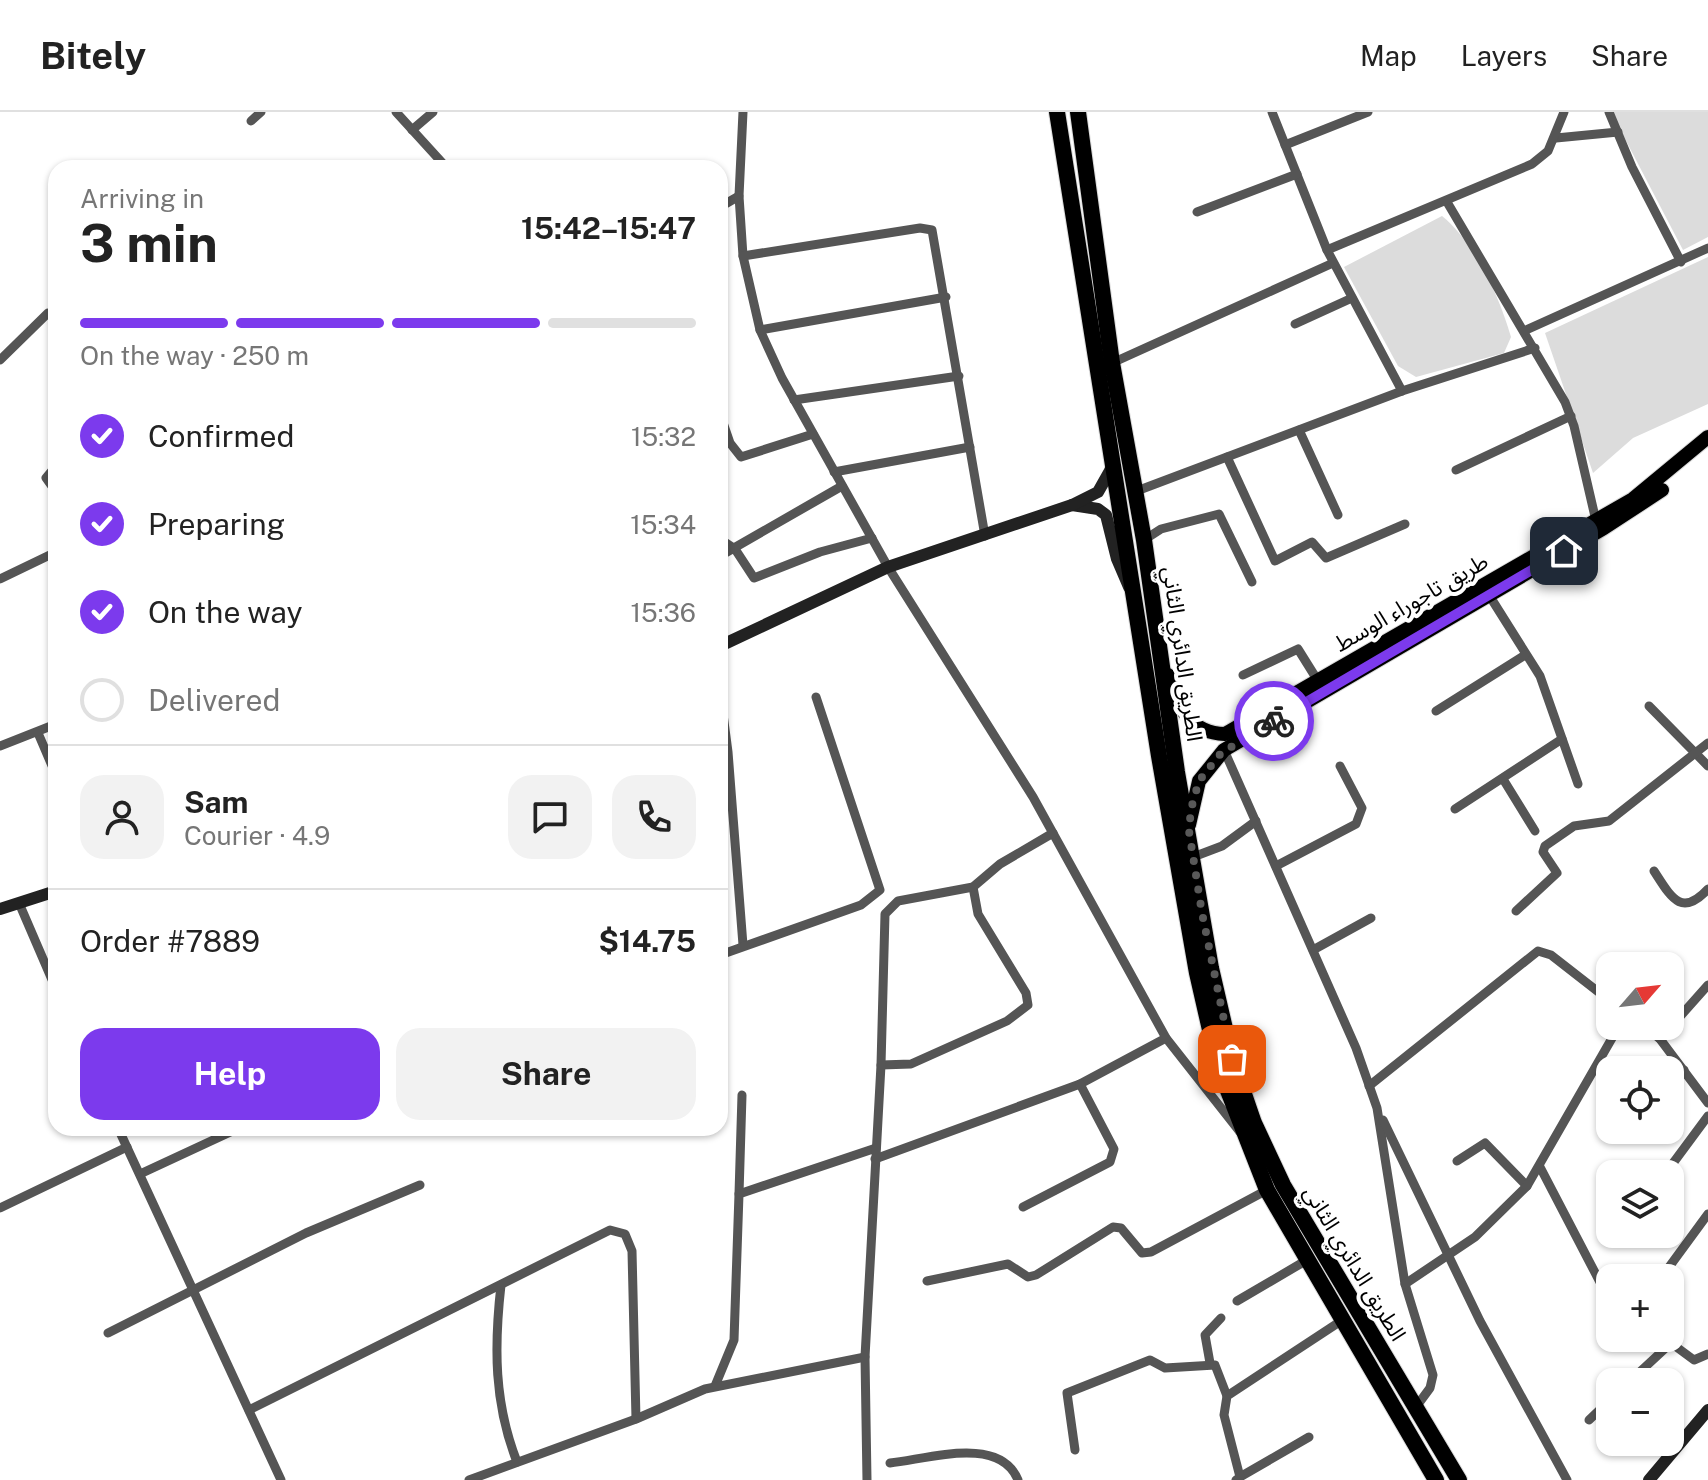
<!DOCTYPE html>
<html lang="en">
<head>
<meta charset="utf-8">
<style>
	body { margin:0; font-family:"Public Sans","Noto Sans Arabic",sans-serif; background:#f2f2f2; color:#222; height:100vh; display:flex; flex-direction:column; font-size:30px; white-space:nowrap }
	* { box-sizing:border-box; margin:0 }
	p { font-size:26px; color:#767676 }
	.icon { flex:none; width:44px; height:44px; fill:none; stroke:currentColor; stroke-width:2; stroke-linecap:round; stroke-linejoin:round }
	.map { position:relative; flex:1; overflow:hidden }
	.drawer { position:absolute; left:48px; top:48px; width:680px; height:976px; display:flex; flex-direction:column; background:#fff; border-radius:24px; box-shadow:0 2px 6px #0004 }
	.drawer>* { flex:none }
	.needle { width:52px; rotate:62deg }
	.fabs { position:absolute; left:1596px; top:840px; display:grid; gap:16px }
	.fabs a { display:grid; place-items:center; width:88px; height:88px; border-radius:16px; background:#fff; box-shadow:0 2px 6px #0004; font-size:40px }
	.pin { position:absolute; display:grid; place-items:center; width:68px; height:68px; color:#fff; margin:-34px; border-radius:16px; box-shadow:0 4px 12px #0006 }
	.courier { position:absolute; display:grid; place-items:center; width:80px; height:80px; margin:-40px; border:6px solid #7c3aed; border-radius:50%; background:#fff; color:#222; box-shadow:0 2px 10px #0007 }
	.summary em { font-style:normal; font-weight:700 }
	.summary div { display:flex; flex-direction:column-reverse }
	.summary { display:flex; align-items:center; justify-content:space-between; height:136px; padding:0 32px }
	h1 { font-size:52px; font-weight:700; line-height:60px }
	.bar { display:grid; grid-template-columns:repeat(4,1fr); gap:12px 8px; align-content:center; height:96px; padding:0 32px }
	.bar i { height:10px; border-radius:6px; background:#e0e0e0 }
	.bar .active { background:#7c3aed }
	.bar p { grid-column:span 4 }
	.line { display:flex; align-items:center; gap:20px; padding:0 32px; border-top:2px solid #e0e0e0 }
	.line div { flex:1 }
	.round { display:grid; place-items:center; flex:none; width:84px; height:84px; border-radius:24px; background:#f2f2f2 }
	ol { padding:0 32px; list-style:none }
	li { display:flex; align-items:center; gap:24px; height:88px }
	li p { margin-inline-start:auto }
	li .icon { padding:8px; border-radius:50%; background:#7c3aed; color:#fff; stroke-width:4 }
	li:last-child { color:#767676 }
	li i { width:44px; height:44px; border:4px solid #e0e0e0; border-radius:50% }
	.primary-button { display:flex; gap:16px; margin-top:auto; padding:16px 32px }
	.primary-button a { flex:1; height:92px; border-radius:24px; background:#7c3aed; color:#fff; font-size:32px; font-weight:700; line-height:92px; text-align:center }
	.primary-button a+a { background:#f2f2f2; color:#222 }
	header { display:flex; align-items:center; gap:48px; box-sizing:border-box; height:112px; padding:0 40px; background:#fff; border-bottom:2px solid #e0e0e0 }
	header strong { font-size:38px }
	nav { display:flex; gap:44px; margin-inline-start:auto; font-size:28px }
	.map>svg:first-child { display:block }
	.green { fill:#dcdcdc }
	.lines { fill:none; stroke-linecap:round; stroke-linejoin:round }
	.primary-casing { stroke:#dbdbdb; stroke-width:16 }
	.highway-casing { stroke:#dbdbdb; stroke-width:18 }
	.street { stroke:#555; stroke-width:9 }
	.secondary { stroke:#222; stroke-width:12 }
	.primary { stroke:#000; stroke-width:14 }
	.highway { stroke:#000; stroke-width:16 }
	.done { stroke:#595959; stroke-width:8; stroke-dasharray:0 14.4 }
	.route { stroke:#7c3aed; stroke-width:10 }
	.labels { text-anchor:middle; stroke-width:8; stroke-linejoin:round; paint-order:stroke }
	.street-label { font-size:22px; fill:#000; stroke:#fff }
</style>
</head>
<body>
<header>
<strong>Bitely</strong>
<nav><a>Map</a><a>Layers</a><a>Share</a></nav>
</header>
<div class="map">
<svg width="1708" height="1368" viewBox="0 0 1708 1368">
	<rect width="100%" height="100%" fill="#fff"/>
	<g class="green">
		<path d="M1611 0H1708V125L1683 138Z"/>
		<path d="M1442 104C1476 132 1499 184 1511 225L1504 241 1416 265 1398 254 1344 155Z"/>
		<path d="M1708 145V292L1633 326 1593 361 1545 221Z"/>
	</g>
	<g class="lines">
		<g class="primary-casing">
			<g id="primary">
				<path d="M1168 563C1179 594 1188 621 1225 622L1633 387 1708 325"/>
				<path d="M1189 713 1199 669 1224 638 1604 416 1662 378"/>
			</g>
		</g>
		<g class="highway-casing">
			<g id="highway">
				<path d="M1057 0 1159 644 1197 861 1218 953 1267 1078 1436 1368"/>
				<path d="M1078 0 1112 251 1144 428 1177 660 1211 856 1232 947 1254 1011 1283 1073 1459 1368"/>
			</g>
		</g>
		<g class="street">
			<path d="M396 0 447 56"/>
			<path d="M743 0 739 84 743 144 760 218 782 266 888 455 1033 685 1166 926 1240 1020"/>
			<path d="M1272 0 1327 138 1402 279"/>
			<path d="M1609 0 1632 55 1681 150"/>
			<path d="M251 9 261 0"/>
			<path d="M412 18 433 0"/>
			<path d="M1556 26 1618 20"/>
			<path d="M1285 33 1368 0"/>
			<path d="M1447 90 1565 290 1574 314 1596 409"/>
			<path d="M720 95 739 84"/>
			<path d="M1197 100 1297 62"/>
			<path d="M1327 138 1532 52 1548 39 1564 0"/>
			<path d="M743 144 920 116 932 118 985 424"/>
			<path d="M1295 212 1352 186"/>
			<path d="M760 218 946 185"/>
			<path d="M1524 219 1708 136"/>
			<path d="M0 248 48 201"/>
			<path d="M1112 251 1333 151"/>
			<path d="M794 288 959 264"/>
			<path d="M720 302 730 331 741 345 813 322"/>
			<path d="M1299 318 1338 403"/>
			<path d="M1227 345 1275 449 1312 430 1326 446 1405 412"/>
			<path d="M56 354 46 366 56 380"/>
			<path d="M1456 358 1571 304"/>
			<path d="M834 360 970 335"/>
			<path d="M1134 380 1402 279 1535 236"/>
			<path d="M720 427 735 437 754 466 820 440 872 426"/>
			<path d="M1144 428 1161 417 1219 402 1252 470"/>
			<path d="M720 444 842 374"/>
			<path d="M0 467 56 440"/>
			<path d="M1489 483 1540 564 1578 672"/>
			<path d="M1243 563 1298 537 1318 569"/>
			<path d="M720 579 728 640 743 833"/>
			<path d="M1649 594 1708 654"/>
			<path d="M1436 599 1525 543"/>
			<path d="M38 621 56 663"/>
			<path d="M0 634 56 612"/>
			<path d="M1224 638 1356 936 1377 996 1405 1172 1433 1263 1430 1276 1416 1295"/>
			<path d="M1503 667 1535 719"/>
			<path d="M1455 697 1562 627"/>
			<path d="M1193 745 1222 734 1256 709"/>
			<path d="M1276 754 1356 712 1362 696 1340 654"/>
			<path d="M1654 759C1671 785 1681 806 1708 777"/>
			<path d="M19 791 56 877"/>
			<path d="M1516 799 1557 761 1543 740 1545 734 1574 714 1609 709 1708 631"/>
			<path d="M1313 838 1371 806"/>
			<path d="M720 843 861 793 880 778 816 585"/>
			<path d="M1645 914 1660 927 1708 991"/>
			<path d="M1660 927 1708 873"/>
			<path d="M881 953 911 952 1007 909 1028 893 1026 881 978 802 973 775"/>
			<path d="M1670 970 1684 958"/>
			<path d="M1369 974 1538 839 1551 843 1610 889"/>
			<path d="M1383 1008 1480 1209 1567 1368"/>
			<path d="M118 1016 281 1368"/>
			<path d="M875 1047 1080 972 1166 926"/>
			<path d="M1457 1049 1485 1031 1527 1074"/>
			<path d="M1540 1055 1602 1174"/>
			<path d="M140 1062 239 1016"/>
			<path d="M1665 1062 1708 1004"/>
			<path d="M739 1082 742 983"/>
			<path d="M1023 1095 1110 1050 1114 1037 1080 972"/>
			<path d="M0 1096 127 1035"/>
			<path d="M1661 1166 1708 1102"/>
			<path d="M927 1169 1008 1152 1028 1165 1036 1163 1113 1115 1121 1116 1142 1141 1151 1140 1267 1078"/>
			<path d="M1405 1172 1475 1125 1527 1074 1619 914"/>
			<path d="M501 1173C494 1235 494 1291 517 1350"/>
			<path d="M1237 1189 1307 1148"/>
			<path d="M108 1221 306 1121 420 1073"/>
			<path d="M1210 1251 1205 1223 1221 1206"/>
			<path d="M1629 1270 1671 1231 1694 1248 1708 1242"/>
			<path d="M715 1274 734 1228 739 1082 876 1036"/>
			<path d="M249 1298 610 1118 625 1122 632 1139 636 1307"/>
			<path d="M1589 1308 1610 1288"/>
			<path d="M1075 1338 1067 1281 1150 1248 1165 1256 1215 1253 1227 1284"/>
			<path d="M890 1351C928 1347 1000 1323 1018 1368"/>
			<path d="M1240 1365 1309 1325"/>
			<path d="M469 1368 636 1307 705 1277 865 1245"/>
			<path d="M867 1368 865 1245 881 953 885 802 898 789 973 775 1000 752 1053 721"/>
			<path d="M1236 1368 1240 1365 1224 1303 1227 1284 1341 1209"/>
		</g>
		<g class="secondary">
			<path d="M1072 393 1098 397 1106 403 1117 447 1129 475"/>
			<path d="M720 534 888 455 1072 393 1098 380 1111 357"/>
			<path d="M0 797 56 779"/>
			<path d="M1649 1368 1708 1298"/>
		</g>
		<use href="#primary" class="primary"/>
		<use href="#highway" class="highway"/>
	</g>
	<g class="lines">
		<path class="done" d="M1232 947 1202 801 1189 719 1191 697 1199 669 1221 641 1274 609"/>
		<path class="route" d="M1274 609 1564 439"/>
	</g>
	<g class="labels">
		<g class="street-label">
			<text transform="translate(1411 490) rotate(-30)" y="8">طريق تاجوراء الوسط</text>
			<text transform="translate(1183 542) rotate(82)" y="8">الطريق الدائري الثاني</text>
			<text transform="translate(1355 1151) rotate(59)" y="8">الطريق الدائري الثاني</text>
		</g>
	</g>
</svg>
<div class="fabs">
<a><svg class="needle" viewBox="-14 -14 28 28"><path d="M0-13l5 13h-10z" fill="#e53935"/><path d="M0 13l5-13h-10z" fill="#767676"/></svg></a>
<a><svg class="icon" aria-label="locate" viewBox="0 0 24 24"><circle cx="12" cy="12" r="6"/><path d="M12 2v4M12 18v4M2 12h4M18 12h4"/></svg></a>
<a><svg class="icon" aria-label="layers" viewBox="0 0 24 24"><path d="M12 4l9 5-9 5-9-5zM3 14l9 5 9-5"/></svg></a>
<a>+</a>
<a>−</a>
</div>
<div class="pin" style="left:1232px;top:947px;background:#ea580c"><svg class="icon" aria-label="bag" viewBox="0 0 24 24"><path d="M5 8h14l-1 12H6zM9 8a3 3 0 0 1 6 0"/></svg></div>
<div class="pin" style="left:1564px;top:439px;background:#1f2937"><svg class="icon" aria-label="home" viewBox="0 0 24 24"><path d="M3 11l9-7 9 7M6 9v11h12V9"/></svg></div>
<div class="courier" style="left:1274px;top:609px"><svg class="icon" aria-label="bike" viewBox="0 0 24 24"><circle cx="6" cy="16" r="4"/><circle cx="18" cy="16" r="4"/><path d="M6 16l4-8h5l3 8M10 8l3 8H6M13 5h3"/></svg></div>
<section class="drawer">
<div class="summary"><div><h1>3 min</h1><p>Arriving in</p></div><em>15:42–15:47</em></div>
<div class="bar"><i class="active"></i><i class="active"></i><i class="active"></i><i></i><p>On the way · 250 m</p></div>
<ol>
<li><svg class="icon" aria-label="check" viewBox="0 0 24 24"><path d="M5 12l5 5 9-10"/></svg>Confirmed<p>15:32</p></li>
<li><svg class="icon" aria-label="check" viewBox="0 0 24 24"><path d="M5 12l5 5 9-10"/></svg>Preparing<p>15:34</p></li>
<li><svg class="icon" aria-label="check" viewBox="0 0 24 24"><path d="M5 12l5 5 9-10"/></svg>On the way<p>15:36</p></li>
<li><i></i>Delivered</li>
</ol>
<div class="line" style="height:144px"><a class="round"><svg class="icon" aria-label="person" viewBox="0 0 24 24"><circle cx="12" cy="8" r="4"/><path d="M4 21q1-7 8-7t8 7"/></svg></a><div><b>Sam</b><p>Courier · 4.9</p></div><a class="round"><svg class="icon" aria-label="chat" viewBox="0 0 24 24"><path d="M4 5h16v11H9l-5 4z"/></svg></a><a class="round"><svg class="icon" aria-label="phone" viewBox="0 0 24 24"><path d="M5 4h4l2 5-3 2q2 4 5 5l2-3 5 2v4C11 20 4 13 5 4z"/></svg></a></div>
<div class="line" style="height:104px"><div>Order #7889</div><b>$14.75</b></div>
<div class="primary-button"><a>Help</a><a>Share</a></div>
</section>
</div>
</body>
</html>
